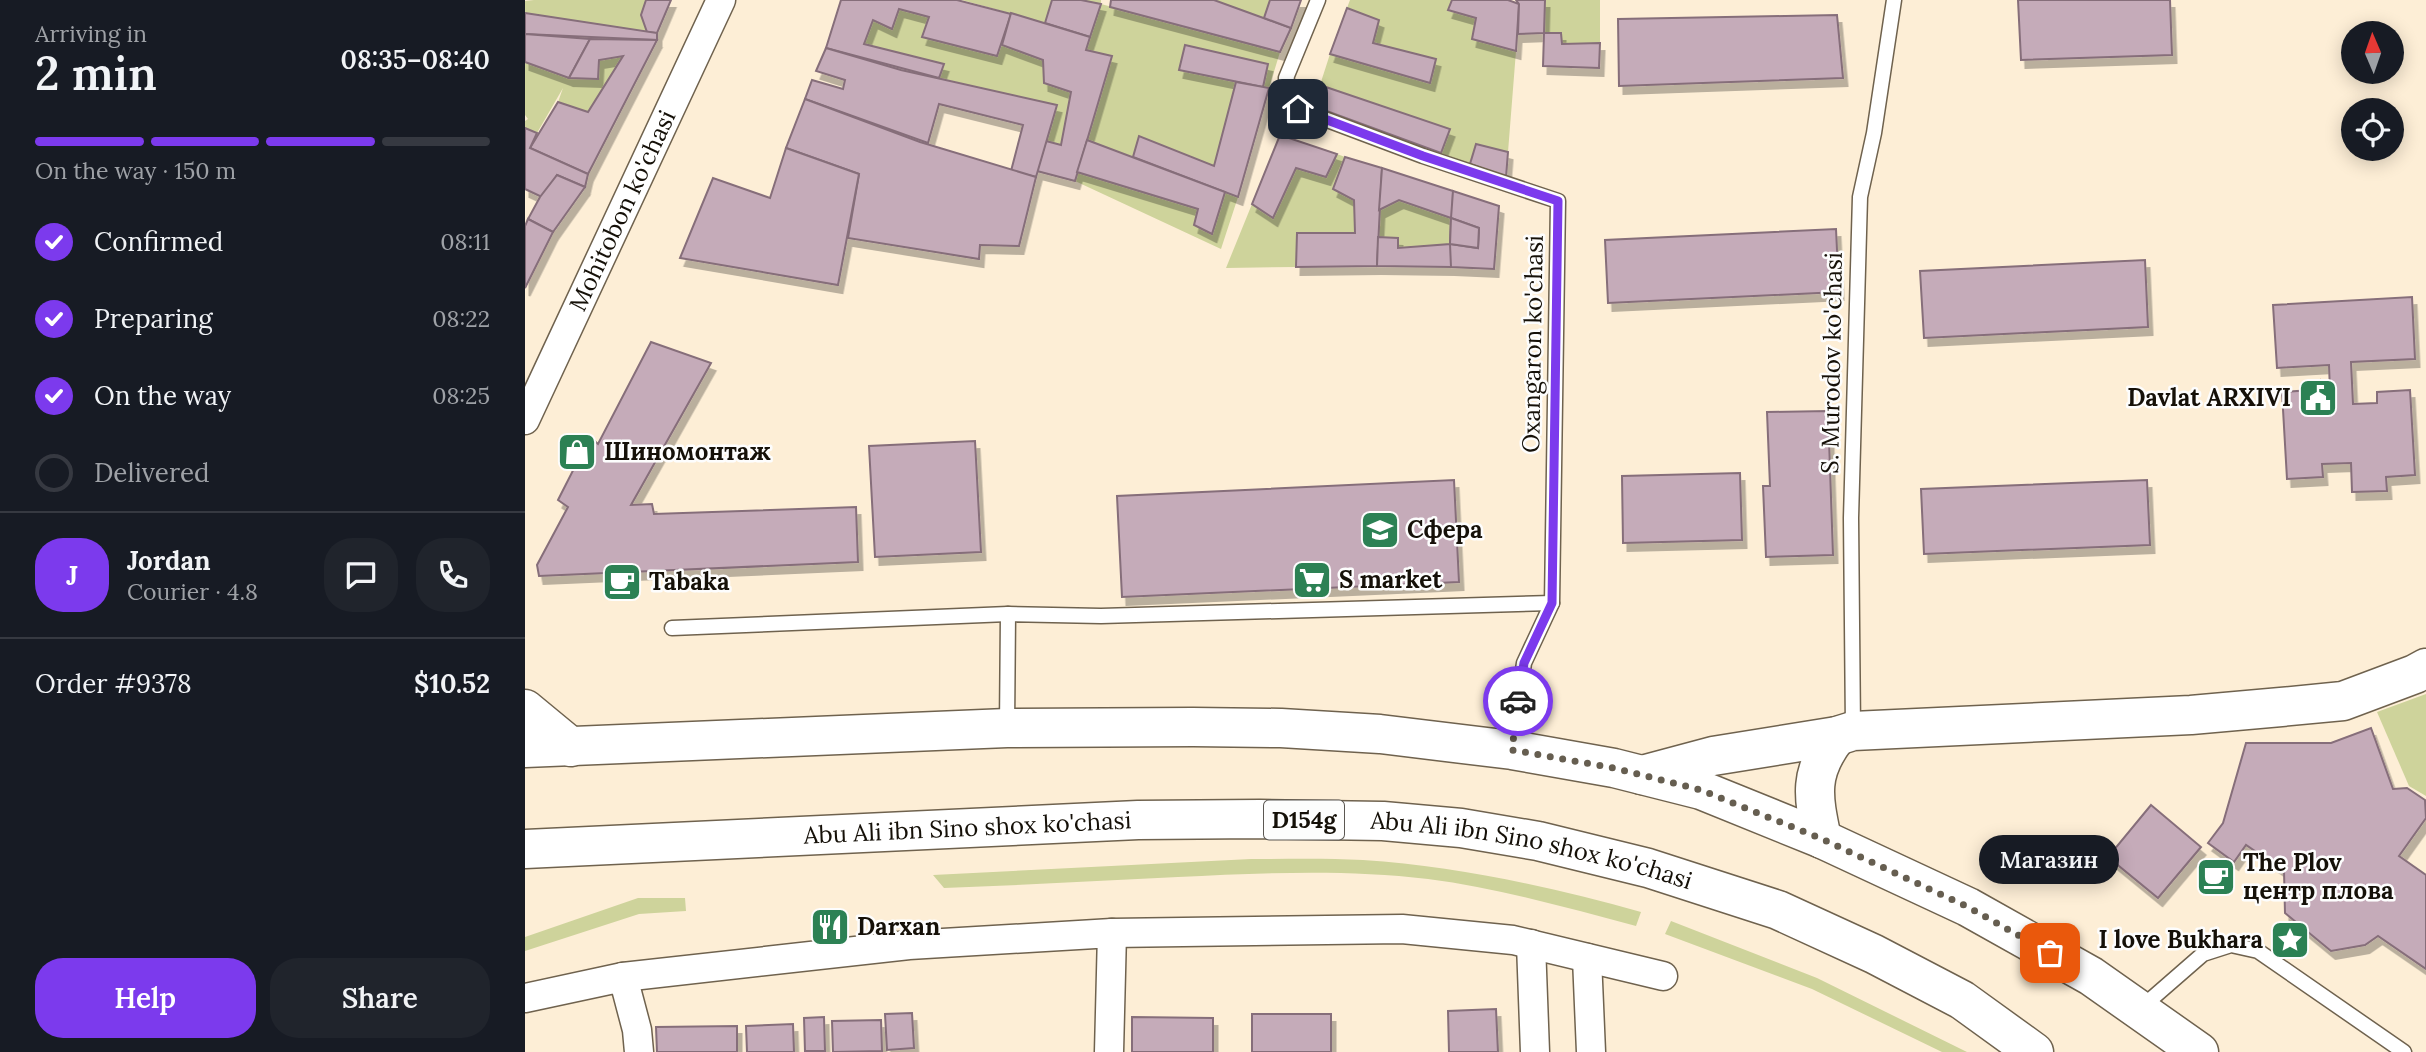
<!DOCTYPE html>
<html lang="en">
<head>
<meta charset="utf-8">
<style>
	body { margin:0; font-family:Lora,serif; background:#20242c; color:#f1f3f6; height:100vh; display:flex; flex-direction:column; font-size:26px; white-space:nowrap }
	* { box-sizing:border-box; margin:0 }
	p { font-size:23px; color:#9ea1a6 }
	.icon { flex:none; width:38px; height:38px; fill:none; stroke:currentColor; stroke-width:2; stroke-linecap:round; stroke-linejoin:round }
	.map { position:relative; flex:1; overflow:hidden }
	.drawer { display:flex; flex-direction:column; background:#171b24; width:525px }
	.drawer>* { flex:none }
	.needle { width:46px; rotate:358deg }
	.controls { position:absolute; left:1816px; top:21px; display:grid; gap:14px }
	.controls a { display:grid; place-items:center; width:63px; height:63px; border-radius:50%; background:#171b24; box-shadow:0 4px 18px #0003; font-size:35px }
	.pin { position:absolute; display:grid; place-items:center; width:60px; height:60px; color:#fff; margin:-30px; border-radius:14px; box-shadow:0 4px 10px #0006 }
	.courier { position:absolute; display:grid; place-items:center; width:70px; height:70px; margin:-35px; border:5px solid #7c3aed; border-radius:50%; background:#fff; color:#222; box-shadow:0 2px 9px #0007 }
	.bubble { position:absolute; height:49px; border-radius:24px; background:#171b24; box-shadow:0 4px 18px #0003; font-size:23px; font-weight:600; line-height:49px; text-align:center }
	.head em { font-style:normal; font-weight:600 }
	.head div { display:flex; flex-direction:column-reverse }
	.head { display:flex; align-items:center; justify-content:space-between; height:119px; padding:0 35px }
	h1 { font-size:46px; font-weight:600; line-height:52px }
	.bar { display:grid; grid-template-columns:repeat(4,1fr); gap:10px 7px; align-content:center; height:84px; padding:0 35px }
	.bar i { height:9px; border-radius:5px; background:#363941 }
	.bar .selected { background:#7c3aed }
	.bar p { grid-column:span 4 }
	.line { display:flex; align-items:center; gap:18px; padding:0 35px; border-top:2px solid #363941 }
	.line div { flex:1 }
	.round { display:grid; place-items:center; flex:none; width:74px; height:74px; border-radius:28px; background:#20242c }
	ol { padding:0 35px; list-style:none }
	li { display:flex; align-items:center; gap:21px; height:77px }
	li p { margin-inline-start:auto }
	li .icon { padding:7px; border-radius:50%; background:#7c3aed; color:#fff; stroke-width:4 }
	li:last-child { color:#9ea1a6 }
	li i { width:38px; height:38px; border:4px solid #363941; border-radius:50% }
	.cta { display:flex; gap:14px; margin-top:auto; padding:14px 35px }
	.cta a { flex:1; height:80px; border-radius:28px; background:#7c3aed; color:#fff; font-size:28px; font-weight:600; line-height:80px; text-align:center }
	.cta a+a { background:#20242c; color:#f1f3f6 }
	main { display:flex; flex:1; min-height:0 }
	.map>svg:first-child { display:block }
	.green { fill:#ced39b }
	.building { fill:#c5abb9; stroke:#866e7a; stroke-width:2; filter:url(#shadow) }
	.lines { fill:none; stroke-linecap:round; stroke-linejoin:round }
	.lane-casing { stroke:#6f624e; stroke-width:17 }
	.street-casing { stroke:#6f624e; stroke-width:31 }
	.secondary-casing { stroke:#6f624e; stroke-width:41 }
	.primary-casing { stroke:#6f624e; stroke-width:41 }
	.lane { stroke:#fff; stroke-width:14 }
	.street { stroke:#fff; stroke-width:28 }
	.secondary { stroke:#fff; stroke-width:38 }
	.primary { stroke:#fff; stroke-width:38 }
	.done { stroke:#665e50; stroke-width:7; stroke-dasharray:0 12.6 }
	.route { stroke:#7c3aed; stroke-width:9 }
	.labels { text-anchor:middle; stroke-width:5; stroke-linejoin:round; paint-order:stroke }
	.shield { fill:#fdfdfd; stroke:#5b5752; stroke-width:2 }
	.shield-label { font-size:23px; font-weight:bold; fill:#151008 }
	.street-label { font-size:24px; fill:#151008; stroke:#fdfdfd }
	.poi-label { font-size:24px; font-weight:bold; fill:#151008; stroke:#fdfdfd; text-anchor:start }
</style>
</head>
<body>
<main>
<section class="drawer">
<div class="head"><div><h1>2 min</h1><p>Arriving in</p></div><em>08:35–08:40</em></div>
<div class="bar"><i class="selected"></i><i class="selected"></i><i class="selected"></i><i></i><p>On the way · 150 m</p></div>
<ol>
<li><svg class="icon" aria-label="check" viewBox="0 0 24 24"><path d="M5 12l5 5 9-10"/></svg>Confirmed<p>08:11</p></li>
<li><svg class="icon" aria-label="check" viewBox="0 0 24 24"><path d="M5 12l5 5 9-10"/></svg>Preparing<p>08:22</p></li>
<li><svg class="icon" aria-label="check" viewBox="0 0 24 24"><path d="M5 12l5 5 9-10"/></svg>On the way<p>08:25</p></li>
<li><i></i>Delivered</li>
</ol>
<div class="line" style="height:126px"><b class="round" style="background:#7c3aed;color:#fff">J</b><div><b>Jordan</b><p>Courier · 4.8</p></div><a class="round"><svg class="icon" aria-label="chat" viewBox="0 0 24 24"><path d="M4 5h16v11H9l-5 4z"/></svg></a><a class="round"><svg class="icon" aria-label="phone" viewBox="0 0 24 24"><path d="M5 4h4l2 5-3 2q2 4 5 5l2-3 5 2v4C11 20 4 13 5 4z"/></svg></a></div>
<div class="line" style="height:91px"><div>Order #9378</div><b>$10.52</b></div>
<div class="cta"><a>Help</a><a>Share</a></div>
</section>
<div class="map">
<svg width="1901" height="1052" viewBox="0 0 1901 1052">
	<defs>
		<filter id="shadow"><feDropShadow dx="4.5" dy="8" stdDeviation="0" flood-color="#0004"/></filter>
	</defs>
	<rect width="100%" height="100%" fill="#fdeed6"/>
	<g class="green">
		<path d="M9 0H121L116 15 122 32 0 13V1Z"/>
		<path d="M437 0H527L520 23Z"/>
		<path d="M556 0H576V4L755 52 744 88 738 87 743 64 660 45 655 70 711 82 689 166 614 136 608 157 562 140 587 56 561 50 576 5Z"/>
		<path d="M688 0H745L739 18Z"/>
		<path d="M825 0H927L923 11 951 18 947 39 991 51 983 152 952 144 945 164 916 153 925 129 795 85 805 54 905 83 911 59 848 43 854 20 822 8Z"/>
		<path d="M1020 0H1075V43L1037 44 1036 33H1019Z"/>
		<path d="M374 9 404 17 398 37 472 56 477 45 518 60 519 83 546 92 536 145 521 141 531 105 414 78 419 64 339 44 348 20 367 29Z"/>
		<path d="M98 56 63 112 33 102 38 88 12 133 0 128V121L3 119 0 115V62L44 78 72 79 74 60Z"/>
		<path d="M812 154 820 157 808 189 829 200 830 233H773L771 267 701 268 727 204 748 218 771 168 801 177Z"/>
		<path d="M552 172 673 209 669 225 687 234 700 192 713 197 696 249 550 181Z"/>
		<path d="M874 200 926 218 925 244 873 248V238L853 237 854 210Z"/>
		<path d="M1901 694V796L1884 786 1852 712Z"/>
		<path d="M726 859C763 859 801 858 838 860 932 866 1026 887 1116 912L1111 926C1042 908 973 888 903 879 820 869 736 873 653 877 575 881 497 885 419 888L408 875Z"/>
		<path d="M113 898H160L161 911 114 914 0 951V937Z"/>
		<path d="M1146 921 1292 978 1442 1052H1417L1287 989 1140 934Z"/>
	</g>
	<g class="building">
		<path d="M121 0H146L132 33 122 32 116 15Z"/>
		<path d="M316 0H432L486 14 472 56 397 37 404 17 374 9 367 29 348 20 339 44 419 64 414 78 301 48Z"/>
		<path d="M527 0H556L576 4 565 37 520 23Z"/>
		<path d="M586 0H689L766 28 755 52 585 7Z"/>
		<path d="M745 0H776L766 28 739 18Z"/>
		<path d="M927 0H983L994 4 991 51 947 39 951 18 923 10Z"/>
		<path d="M991 0H1020L1019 33 993 34 994 4Z"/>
		<path d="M1493 0H1645L1647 55 1496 60Z"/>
		<path d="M822 8 854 20 848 43 911 59 905 83 805 54Z"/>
		<path d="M0 13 132 33V40L0 34Z"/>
		<path d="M486 13 565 37 561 50 587 56 550 181 512 171 521 141 536 145 546 92 519 83 518 60 477 45Z"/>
		<path d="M1312 15 1318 78 1094 86 1093 19Z"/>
		<path d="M1019 33H1036L1037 44 1075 43 1074 68 1018 66Z"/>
		<path d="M0 34 65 39 44 78 0 62Z"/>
		<path d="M65 39 132 40 63 174 5 148 33 102 63 112 98 56 74 60 73 79 44 78Z"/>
		<path d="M660 45 743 64 738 87 654 70Z"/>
		<path d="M301 48 376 70 532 105 511 177 486 171 498 125 414 104 403 143 280 99 287 80 318 89 320 80 291 71Z"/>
		<path d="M711 82 744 88 713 197 608 157 614 136 689 166Z"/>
		<path d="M795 85 925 129 916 153 788 106Z"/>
		<path d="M280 99 395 142 511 177 494 246 455 245 454 259 323 238 334 174 261 148Z"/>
		<path d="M0 128 12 133 5 148 63 174 60 187 32 175 19 198 0 189Z"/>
		<path d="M755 135 812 154 801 177 771 168 748 218 727 204Z"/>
		<path d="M562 140 700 192 687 234 669 225 673 209 552 172Z"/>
		<path d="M951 144 983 152 981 177 945 164Z"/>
		<path d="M261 148 334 174 313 285 155 258 188 178 245 198Z"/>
		<path d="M820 157 857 168 852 266 771 267 772 233H830L829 200 808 189Z"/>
		<path d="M857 168 928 191 926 267 852 266 853 237 873 238V248L925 244 926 218 874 200 854 210Z"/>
		<path d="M32 175 60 187 28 232 3 219 15 197Z"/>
		<path d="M928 191 974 206 969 269 926 267 925 244 953 248 954 228 926 218Z"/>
		<path d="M926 218 954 228 953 248 925 244Z"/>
		<path d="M3 219 28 232 0 288V226Z"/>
		<path d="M1311 229 1314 292 1083 303 1080 240Z"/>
		<path d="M1620 260 1623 327 1399 338 1395 271Z"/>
		<path d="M1887 297 1890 359 1826 362 1828 404 1852 403V392L1885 390 1890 475 1861 477 1862 491 1827 492 1826 463 1797 464 1798 477 1762 479 1757 392 1788 390V381L1795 380 1796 392 1805 391 1804 365 1752 368 1748 305Z"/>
		<path d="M126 342 186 363 106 505 127 504 129 514 331 507 333 562 14 576 12 565 43 507 33 500 65 437 73 444Z"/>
		<path d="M1303 411 1308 555 1241 557 1238 486H1245L1242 412Z"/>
		<path d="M450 441 456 552 350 557 344 446Z"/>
		<path d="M1215 473 1217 540 1098 543 1097 476Z"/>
		<path d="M929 480 934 582 597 597 592 496Z"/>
		<path d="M1622 480 1625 545 1399 554 1396 489Z"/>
		<path d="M1846 728 1868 789 1882 788 1900 800 1901 818 1874 856 1901 875V969L1853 936 1840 945 1806 951 1760 913 1759 871 1721 845 1709 862 1683 843 1698 823 1721 743H1806Z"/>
		<path d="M1626 805 1676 847 1633 898 1583 857Z"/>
		<path d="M971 1009 973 1052H924L923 1011Z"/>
		<path d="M387 1013 389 1048 362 1050 360 1014Z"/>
		<rect x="727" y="1014" width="79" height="38"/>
		<path d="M299 1017 300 1051H280L279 1018Z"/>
		<path d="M607 1017 688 1018V1052H607Z"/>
		<path d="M356 1020 357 1051 308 1052 307 1021Z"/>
		<path d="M268 1024 269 1052H222L221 1026Z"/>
		<path d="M212 1026V1052H132L131 1027Z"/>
	</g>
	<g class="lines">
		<g class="lane-casing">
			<g id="lane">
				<path d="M793 0 761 78 773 109 898 156 1033 201 1027 603 999 663 987 747"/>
				<path d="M147 628 483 614"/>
				<path d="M482 727 483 614 576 616 1027 603"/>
				<path d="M1328 730 1326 518 1335 197 1349 133 1369 0"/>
				<path d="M1616 1008 1678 954 1706 945 1733 951 1879 1052"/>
			</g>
		</g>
		<g class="street-casing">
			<g id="street">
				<path id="s1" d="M0 420 196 0"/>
				<path d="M587 933 877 929 988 940 1138 976"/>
				<path d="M1006 944 1010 1052"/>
				<path d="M1062 958 1066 1052"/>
				<path d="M98 977 384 945 587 933 584 1052"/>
				<path d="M0 998 98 977 112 1030 114 1052"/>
			</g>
		</g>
		<g class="secondary-casing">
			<path id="secondary" d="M1117 775 1188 756 1312 736 1328 731 1666 715 1756 707 1818 701 1890 674 1901 668"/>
		</g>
		<g class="primary-casing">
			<g id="primary">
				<path d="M0 709 46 747"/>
				<path d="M0 748 482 728 668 727 756 728 855 734 987 750 1089 768 1176 790 1297 839 1443 907 1566 976 1674 1052"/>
				<path d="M1297 839C1288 796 1283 773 1312 736"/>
				<path id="s2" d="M0 849 613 820 735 819 858 821 936 828 1013 841 1123 868 1253 910 1349 954 1437 1000 1509 1052"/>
			</g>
		</g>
		<use href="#lane" class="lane"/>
		<use href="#street" class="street"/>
		<use href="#secondary" class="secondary"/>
		<use href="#primary" class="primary"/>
	</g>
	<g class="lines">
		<path class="done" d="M993 701 987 750 1089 768 1176 790 1297 839 1443 907 1525 953"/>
		<path class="route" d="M773 109 898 156 1033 201 1027 603 999 663 993 701"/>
	</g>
	<defs>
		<g id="civic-square" transform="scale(2.0125)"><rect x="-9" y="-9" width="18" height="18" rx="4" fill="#2c8154" stroke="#fdfdfd"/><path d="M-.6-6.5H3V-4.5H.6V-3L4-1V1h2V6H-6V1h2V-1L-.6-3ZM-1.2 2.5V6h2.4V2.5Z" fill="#fff"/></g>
		<g id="shop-square" transform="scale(2.0125)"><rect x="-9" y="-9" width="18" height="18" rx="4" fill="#2c8154" stroke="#fdfdfd"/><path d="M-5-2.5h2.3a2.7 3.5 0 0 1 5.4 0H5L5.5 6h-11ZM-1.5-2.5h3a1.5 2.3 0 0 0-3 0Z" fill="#fff"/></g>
		<g id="school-square" transform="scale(2.0125)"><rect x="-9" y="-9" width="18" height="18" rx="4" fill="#2c8154" stroke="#fdfdfd"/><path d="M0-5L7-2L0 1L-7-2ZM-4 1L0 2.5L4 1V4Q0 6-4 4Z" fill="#fff"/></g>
		<g id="supermarket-square" transform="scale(2.0125)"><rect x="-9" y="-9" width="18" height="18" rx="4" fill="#2c8154" stroke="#fdfdfd"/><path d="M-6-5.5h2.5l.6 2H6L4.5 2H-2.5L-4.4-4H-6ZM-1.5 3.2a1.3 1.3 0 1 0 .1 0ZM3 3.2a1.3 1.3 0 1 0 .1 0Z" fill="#fff"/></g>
		<g id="cafe-square" transform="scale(2.0125)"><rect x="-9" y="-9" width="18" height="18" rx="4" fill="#2c8154" stroke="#fdfdfd"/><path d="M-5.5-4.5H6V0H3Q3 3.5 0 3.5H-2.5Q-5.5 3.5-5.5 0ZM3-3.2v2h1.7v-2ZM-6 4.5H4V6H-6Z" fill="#fff"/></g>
		<g id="restaurant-square" transform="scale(2.0125)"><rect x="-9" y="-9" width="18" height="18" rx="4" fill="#2c8154" stroke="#fdfdfd"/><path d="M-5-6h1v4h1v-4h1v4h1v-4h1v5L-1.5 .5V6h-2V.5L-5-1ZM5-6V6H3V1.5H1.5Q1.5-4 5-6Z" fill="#fff"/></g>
		<g id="sight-square" transform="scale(2.0125)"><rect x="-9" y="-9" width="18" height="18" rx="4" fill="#2c8154" stroke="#fdfdfd"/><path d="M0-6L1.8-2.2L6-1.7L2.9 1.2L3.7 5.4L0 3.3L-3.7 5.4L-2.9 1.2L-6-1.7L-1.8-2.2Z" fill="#fff"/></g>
	</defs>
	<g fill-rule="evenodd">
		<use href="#civic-square" x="1793" y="398"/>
		<use href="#shop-square" x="52" y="452"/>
		<use href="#school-square" x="855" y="530"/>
		<use href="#supermarket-square" x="787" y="580"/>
		<use href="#cafe-square" x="97" y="582"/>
		<use href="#cafe-square" x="1691" y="877"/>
		<use href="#restaurant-square" x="305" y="927"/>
		<use href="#sight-square" x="1765" y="940"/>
	</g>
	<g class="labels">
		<rect class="shield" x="739" y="800.5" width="80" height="39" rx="5"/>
		<g class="shield-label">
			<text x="779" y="828">D154g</text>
		</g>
		<g class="street-label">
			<text dy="8" stroke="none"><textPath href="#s1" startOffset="231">Mohitobon ko'chasi</textPath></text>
			<text transform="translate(1008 344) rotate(-89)" y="8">Oxangaron ko'chasi</text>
			<text transform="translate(1307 363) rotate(-89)" y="8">S. Murodov ko'chasi</text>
			<text dy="8" stroke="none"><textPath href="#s2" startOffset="443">Abu Ali ibn Sino shox ko'chasi</textPath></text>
			<text dy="8" stroke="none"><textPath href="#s2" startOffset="1010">Abu Ali ibn Sino shox ko'chasi</textPath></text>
		</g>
		<g class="poi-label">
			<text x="1766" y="406" text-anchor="end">Davlat ARXIVI</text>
			<text x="79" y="460">Шиномонтаж</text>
			<text x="882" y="538">Сфера</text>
			<text x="814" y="588">S market</text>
			<text x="124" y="590">Tabaka</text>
			<text x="1718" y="871">The Plov<tspan x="1718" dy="28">центр плова</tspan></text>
			<text x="332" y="935">Darxan</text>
			<text x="1738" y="948" text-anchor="end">I love Bukhara</text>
		</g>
	</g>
</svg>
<div class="controls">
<a><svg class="needle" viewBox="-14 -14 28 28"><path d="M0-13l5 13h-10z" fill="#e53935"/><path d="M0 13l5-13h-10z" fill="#9ea1a6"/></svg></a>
<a><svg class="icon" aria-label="locate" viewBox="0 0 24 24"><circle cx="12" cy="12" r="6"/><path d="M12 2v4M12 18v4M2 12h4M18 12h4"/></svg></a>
</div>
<div class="pin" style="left:1525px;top:953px;background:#ea580c"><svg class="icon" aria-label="bag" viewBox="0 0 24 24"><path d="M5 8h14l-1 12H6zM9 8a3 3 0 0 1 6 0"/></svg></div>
<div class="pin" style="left:773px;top:109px;background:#1f2937"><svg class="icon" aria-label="home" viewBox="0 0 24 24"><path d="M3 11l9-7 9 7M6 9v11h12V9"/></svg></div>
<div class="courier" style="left:993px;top:701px"><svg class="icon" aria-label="car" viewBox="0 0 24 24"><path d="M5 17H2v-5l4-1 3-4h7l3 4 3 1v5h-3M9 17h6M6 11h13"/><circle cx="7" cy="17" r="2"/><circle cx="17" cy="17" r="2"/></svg></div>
<div class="bubble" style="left:1454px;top:835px;width:140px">Магазин</div>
</div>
</main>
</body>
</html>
